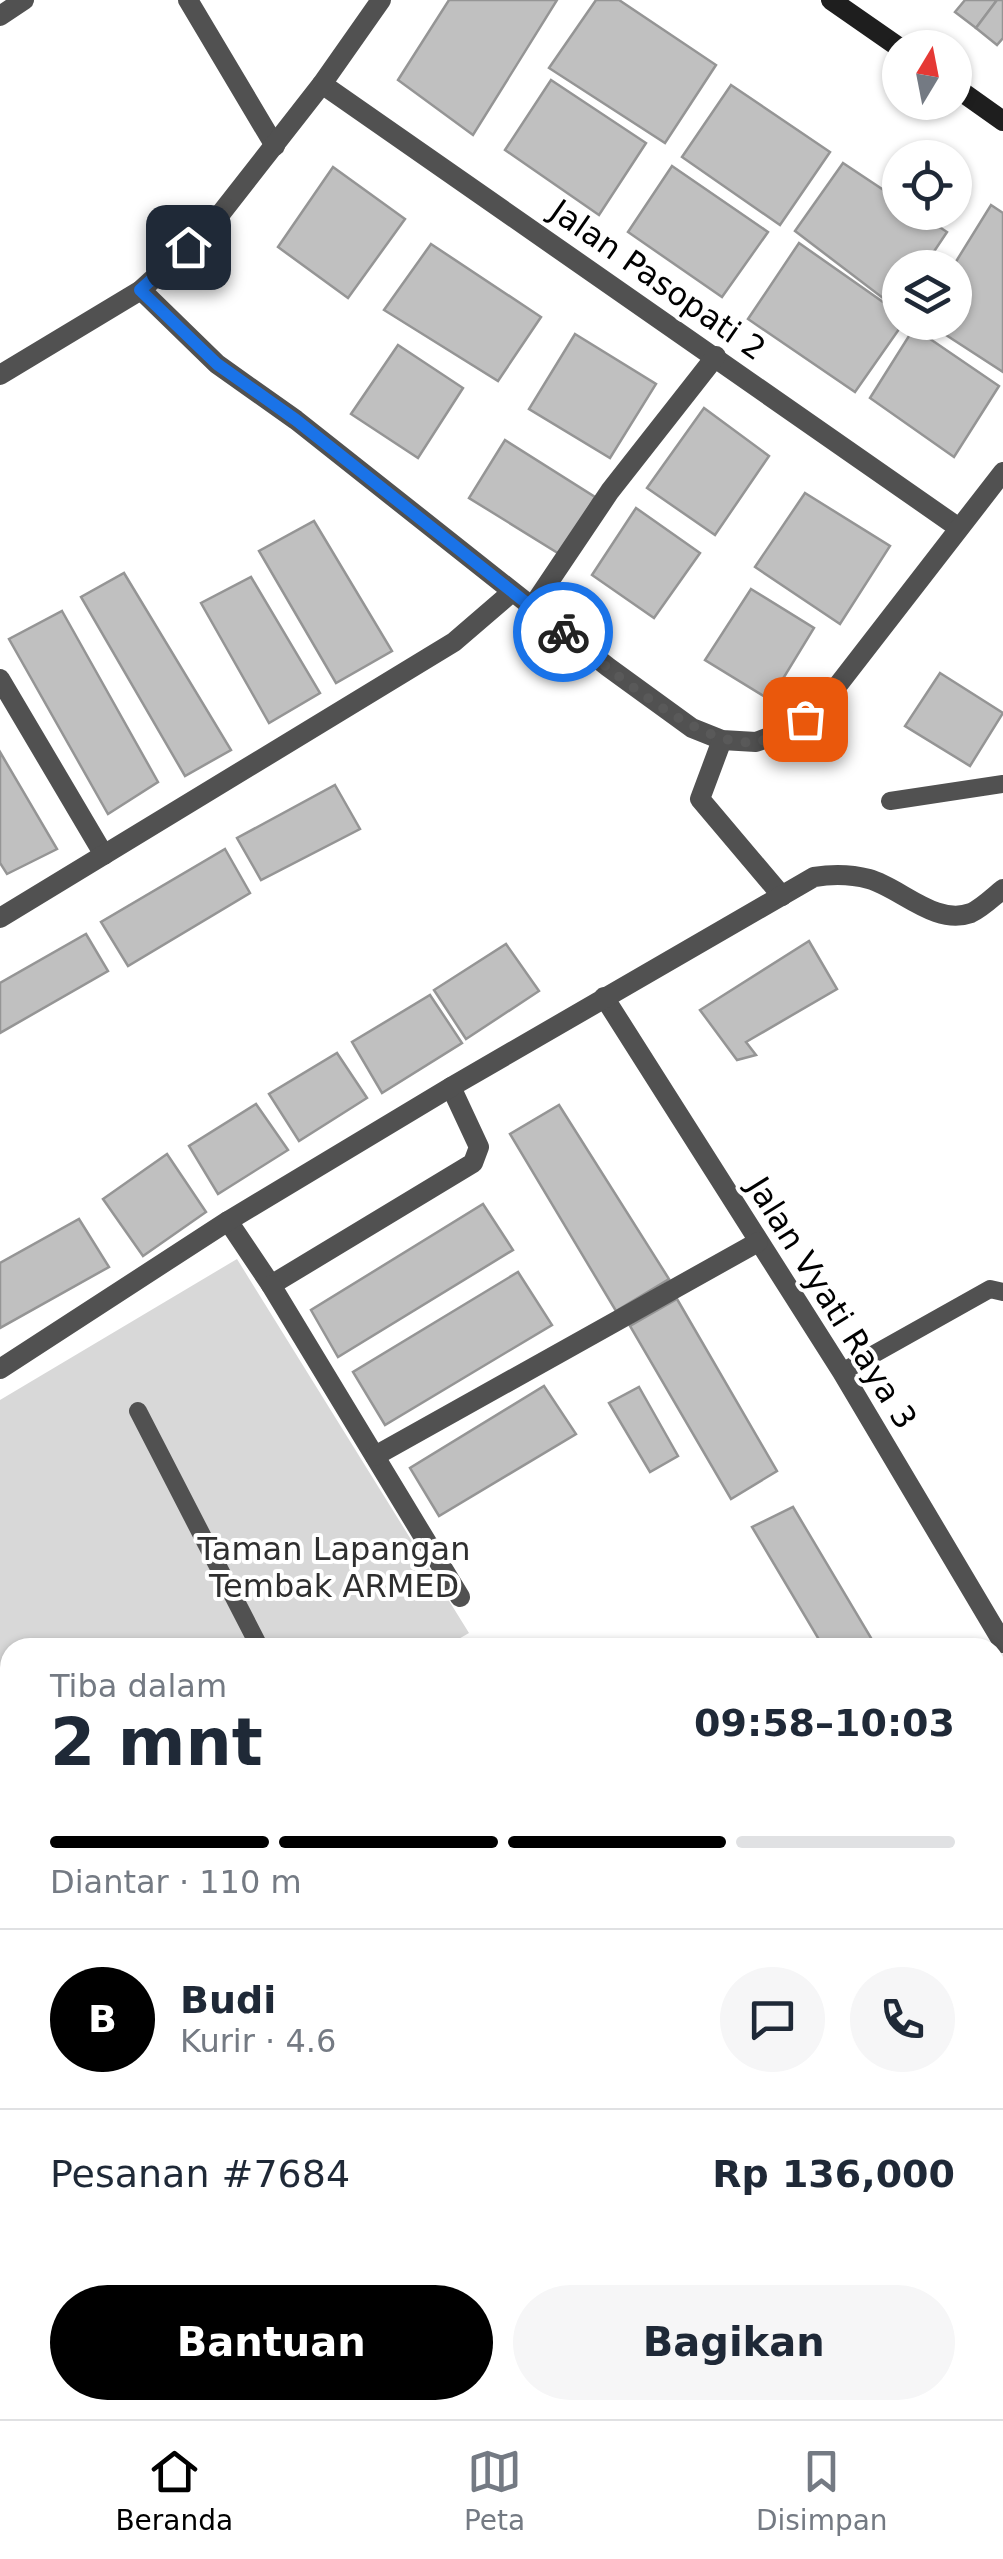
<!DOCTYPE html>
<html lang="id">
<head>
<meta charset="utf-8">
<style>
	body { margin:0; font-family:"DejaVu Sans",sans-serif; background:#f6f6f7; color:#1f2937; height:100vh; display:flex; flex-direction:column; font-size:38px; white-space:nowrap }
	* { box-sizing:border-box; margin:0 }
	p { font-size:32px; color:#747a83 }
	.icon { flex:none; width:55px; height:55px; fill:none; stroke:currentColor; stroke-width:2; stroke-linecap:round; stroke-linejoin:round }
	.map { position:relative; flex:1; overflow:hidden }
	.drawer { position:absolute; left:0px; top:1638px; width:1005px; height:782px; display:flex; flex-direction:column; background:#fff; border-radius:30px 30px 0 0; box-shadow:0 2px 8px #0004 }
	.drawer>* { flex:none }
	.needle { width:65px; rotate:10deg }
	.fabs { position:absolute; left:882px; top:30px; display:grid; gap:20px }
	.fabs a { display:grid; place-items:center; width:90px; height:90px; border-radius:50%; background:#fff; box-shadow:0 2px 8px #0004; font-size:50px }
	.pin { position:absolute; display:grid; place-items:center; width:85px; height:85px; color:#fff; margin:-42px; border-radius:20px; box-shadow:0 5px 15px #0006 }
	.courier { position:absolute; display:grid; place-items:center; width:100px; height:100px; margin:-50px; border:8px solid #1a73e8; border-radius:50%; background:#fff; color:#222; box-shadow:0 2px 12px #0007 }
	.summary em { font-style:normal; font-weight:600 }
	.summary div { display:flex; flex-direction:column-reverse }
	.summary { display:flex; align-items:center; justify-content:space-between; height:170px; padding:0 50px }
	h1 { font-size:65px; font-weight:600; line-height:75px }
	.bar { display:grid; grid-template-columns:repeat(4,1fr); gap:15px 10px; align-content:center; height:120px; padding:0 50px }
	.bar i { height:12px; border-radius:8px; background:#e0e1e3 }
	.bar .selected { background:#000 }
	.bar p { grid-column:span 4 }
	.line { display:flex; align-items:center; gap:25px; padding:0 50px; border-top:2px solid #e0e1e3 }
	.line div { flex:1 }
	.round { display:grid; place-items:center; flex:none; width:105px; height:105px; border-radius:52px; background:#f6f6f7 }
	.cta { display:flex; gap:20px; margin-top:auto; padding:20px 50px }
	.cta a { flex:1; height:115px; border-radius:60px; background:#000; color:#fff; font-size:40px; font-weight:600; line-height:115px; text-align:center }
	.cta a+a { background:#f6f6f7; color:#1f2937 }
	.dock { display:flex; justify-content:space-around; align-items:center; height:140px; border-top:2px solid #e0e1e3; background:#fff; font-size:28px; color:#747a83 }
	.dock a { display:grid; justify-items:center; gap:5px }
	.dock .selected { color:#000 }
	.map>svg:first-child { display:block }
	.green { fill:#d8d8d8 }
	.building { fill:#c0c0c0; stroke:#959595; stroke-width:2.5 }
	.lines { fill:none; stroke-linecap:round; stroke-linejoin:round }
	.service { stroke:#515151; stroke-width:18 }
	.minor { stroke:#515151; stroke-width:20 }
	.tertiary { stroke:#515151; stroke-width:20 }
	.secondary { stroke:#1e1e1e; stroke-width:20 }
	.done { stroke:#595959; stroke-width:10; stroke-dasharray:0 18 }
	.route { stroke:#1a73e8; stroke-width:12 }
	.labels { text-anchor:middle; stroke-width:8; stroke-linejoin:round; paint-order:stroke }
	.street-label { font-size:32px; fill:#000; stroke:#fff }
	.park-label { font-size:32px; fill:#2f2f2f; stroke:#fff }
</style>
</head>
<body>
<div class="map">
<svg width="1003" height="2419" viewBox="0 0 1003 2419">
	<rect width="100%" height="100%" fill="#fff"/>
	<path class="green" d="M237 1259 469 1633 443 1648H10V2012L0 2018V1400Z"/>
	<g class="building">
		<path d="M449 0H557L473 135 398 80Z"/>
		<path d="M596 0H619L716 65 665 143 549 68Z"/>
		<path d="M965 0H997L976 28 955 12Z"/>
		<path d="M997 0H1003V38L997 45 976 28Z"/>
		<path d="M551 80 646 143 599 215 505 150Z"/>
		<path d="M731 85 830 152 780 225 682 157Z"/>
		<path d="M843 163 900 201V212H917L947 232 923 268H900V302L896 308 795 231Z"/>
		<path d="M672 166 768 232 722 297 628 232Z"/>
		<path d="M333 167 405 219 348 298 278 247Z"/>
		<path d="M991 205 1003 213V372L926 322H955V268H952Z"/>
		<path d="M799 243 900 314V322H904L855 392 748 319Z"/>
		<path d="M431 244 541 317 498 381 384 310Z"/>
		<path d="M914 328 999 386 954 457 870 398Z"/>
		<path d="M575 334 656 384 610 458 529 409Z"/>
		<path d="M398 345 463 388 418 458 351 414Z"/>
		<path d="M704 408 769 456 715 535 647 488Z"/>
		<path d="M505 440 595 497 561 555 469 498Z"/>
		<path d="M805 493 890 546 840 624 755 567Z"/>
		<path d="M636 508 700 553 654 618 592 575Z"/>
		<path d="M314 521 392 651 336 683 259 551Z"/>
		<path d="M124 573 231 750 185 776 81 597Z"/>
		<path d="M251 577 320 693 269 723 201 603Z"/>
		<path d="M751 589 814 628 770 700 705 660Z"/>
		<path d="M62 611 158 782 108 814 9 639Z"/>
		<path d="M940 673 1003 713 970 766 905 726Z"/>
		<path d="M0 752 57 849 7 874 0 863Z"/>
		<path d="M335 785 360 829 261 880 237 838Z"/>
		<path d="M225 849 250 893 128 966 101 922Z"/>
		<path d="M86 934 108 971 0 1033V983Z"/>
		<path d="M809 941 837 989 746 1042 756 1055 737 1060 700 1010Z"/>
		<path d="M506 944 539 991 466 1039 434 990Z"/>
		<path d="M430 995 462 1043 382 1093 352 1042Z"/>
		<path d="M337 1053 367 1098 299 1141 269 1094Z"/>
		<path d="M256 1104 288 1150 218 1194 189 1146Z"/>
		<path d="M559 1105 669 1279 616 1311 510 1134Z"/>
		<path d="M167 1154 206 1212 143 1256 103 1199Z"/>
		<path d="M483 1204 513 1250 338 1357 311 1310Z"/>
		<path d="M79 1219 109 1267 0 1328V1263Z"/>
		<path d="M518 1272 552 1325 385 1425 353 1372Z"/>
		<path d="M677 1299 777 1471 731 1499 630 1326Z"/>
		<path d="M544 1386 576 1434 439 1516 410 1468Z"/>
		<path d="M639 1387 678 1456 650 1472 609 1403Z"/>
		<path d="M793 1507 877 1648H824L752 1527Z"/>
		<path d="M1003 1888V2419H953L948 2410H995V1893Z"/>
		<path d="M141 2410H256L249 2419H135Z"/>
		<path d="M480 2410H538L544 2419H485Z"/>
		<path d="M724 2410H928L933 2419H729Z"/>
	</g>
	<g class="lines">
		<g class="service">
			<path d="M890 801 1003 784"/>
			<path d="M842 1372 990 1289 1003 1292"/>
			<path d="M138 1411 260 1648"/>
			<path d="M0 1962 10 1956"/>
		</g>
		<g class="minor">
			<path d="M188 0 275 146"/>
			<path d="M322 84 959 528"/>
			<path d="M141 290 217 364 296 420 608 667 692 728 722 740 756 742 788 730 821 707 1003 472"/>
			<path d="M0 375 141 290 211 226 322 84 381 0"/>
			<path d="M532 607 610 491 716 356"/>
			<path d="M0 679 104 855"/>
			<path d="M722 740 700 799 782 896"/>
			<path d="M0 918 454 642 512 592"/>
			<path d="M604 997 842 1372 1003 1643"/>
			<path d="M228 1221 271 1285 473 1163 479 1147 451 1087"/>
			<path d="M271 1285 460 1597"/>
			<path d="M0 1369 228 1221 451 1087 814 877C833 874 850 874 869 879 901 888 935 926 971 913 982 908 993 897 1003 889"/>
			<path d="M375 1456 758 1242"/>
			<path d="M995 1795 1003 1790"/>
			<path d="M0 2400 10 2395"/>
			<path d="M17 2410 23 2419"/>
			<path d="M48 2410 53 2419"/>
			<path d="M323 2410 328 2419"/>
			<path d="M555 2410 560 2419"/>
			<path d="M821 2410 827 2419"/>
		</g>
		<path class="tertiary" d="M0 16 24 0"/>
		<g class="secondary">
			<path d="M831 0 900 48"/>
			<path d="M955 87 1003 121"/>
		</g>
	</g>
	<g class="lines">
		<path class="done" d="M563 632C609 667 697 749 756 742 773 739 791 729 805 719"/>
		<path class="route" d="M188 247 140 290 217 364 296 420 563 632"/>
	</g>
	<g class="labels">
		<g class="street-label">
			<text transform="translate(658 280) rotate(35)" y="11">Jalan Pasopati 2</text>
			<text transform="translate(832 1303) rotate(58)" y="11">Jalan Vyati Raya 3</text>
		</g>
		<g class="park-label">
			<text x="334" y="1560">Taman Lapangan<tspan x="334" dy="37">Tembak ARMED</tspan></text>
		</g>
	</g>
</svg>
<div class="fabs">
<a><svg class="needle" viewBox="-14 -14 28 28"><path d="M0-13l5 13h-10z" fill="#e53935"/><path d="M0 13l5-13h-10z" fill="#747a83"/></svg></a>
<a><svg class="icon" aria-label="locate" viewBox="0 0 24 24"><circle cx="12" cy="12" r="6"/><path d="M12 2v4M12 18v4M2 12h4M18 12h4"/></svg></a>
<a><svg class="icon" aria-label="layers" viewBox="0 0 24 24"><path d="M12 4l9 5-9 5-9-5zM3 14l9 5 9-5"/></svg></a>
</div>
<div class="pin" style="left:805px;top:719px;background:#ea580c"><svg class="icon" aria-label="bag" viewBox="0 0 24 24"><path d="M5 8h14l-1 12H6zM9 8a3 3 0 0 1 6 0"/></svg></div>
<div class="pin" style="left:188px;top:247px;background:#1f2937"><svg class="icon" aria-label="home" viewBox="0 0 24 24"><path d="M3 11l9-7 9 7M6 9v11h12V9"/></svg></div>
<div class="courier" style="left:563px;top:632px"><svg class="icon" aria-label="bike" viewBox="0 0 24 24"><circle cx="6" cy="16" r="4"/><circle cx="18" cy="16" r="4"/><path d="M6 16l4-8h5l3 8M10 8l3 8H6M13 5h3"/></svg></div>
<section class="drawer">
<div class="summary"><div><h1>2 mnt</h1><p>Tiba dalam</p></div><em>09:58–10:03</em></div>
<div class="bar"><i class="selected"></i><i class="selected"></i><i class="selected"></i><i></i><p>Diantar · 110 m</p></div>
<div class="line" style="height:180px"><b class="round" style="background:#000;color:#fff">B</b><div><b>Budi</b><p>Kurir · 4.6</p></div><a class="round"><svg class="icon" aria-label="chat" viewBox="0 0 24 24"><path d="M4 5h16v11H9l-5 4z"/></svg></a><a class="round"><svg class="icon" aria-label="phone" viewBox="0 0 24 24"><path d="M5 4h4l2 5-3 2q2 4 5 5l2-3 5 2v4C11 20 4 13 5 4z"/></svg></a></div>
<div class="line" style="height:130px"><div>Pesanan #7684</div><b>Rp 136,000</b></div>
<div class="cta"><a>Bantuan</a><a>Bagikan</a></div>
</section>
</div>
<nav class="dock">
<a class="selected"><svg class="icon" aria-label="home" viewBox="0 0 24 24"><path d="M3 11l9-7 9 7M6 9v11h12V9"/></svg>Beranda</a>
<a><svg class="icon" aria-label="map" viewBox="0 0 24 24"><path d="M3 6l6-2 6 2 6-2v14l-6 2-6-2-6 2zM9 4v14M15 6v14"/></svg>Peta</a>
<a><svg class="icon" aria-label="saved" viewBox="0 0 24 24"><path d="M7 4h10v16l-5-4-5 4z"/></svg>Disimpan</a>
</nav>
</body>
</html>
